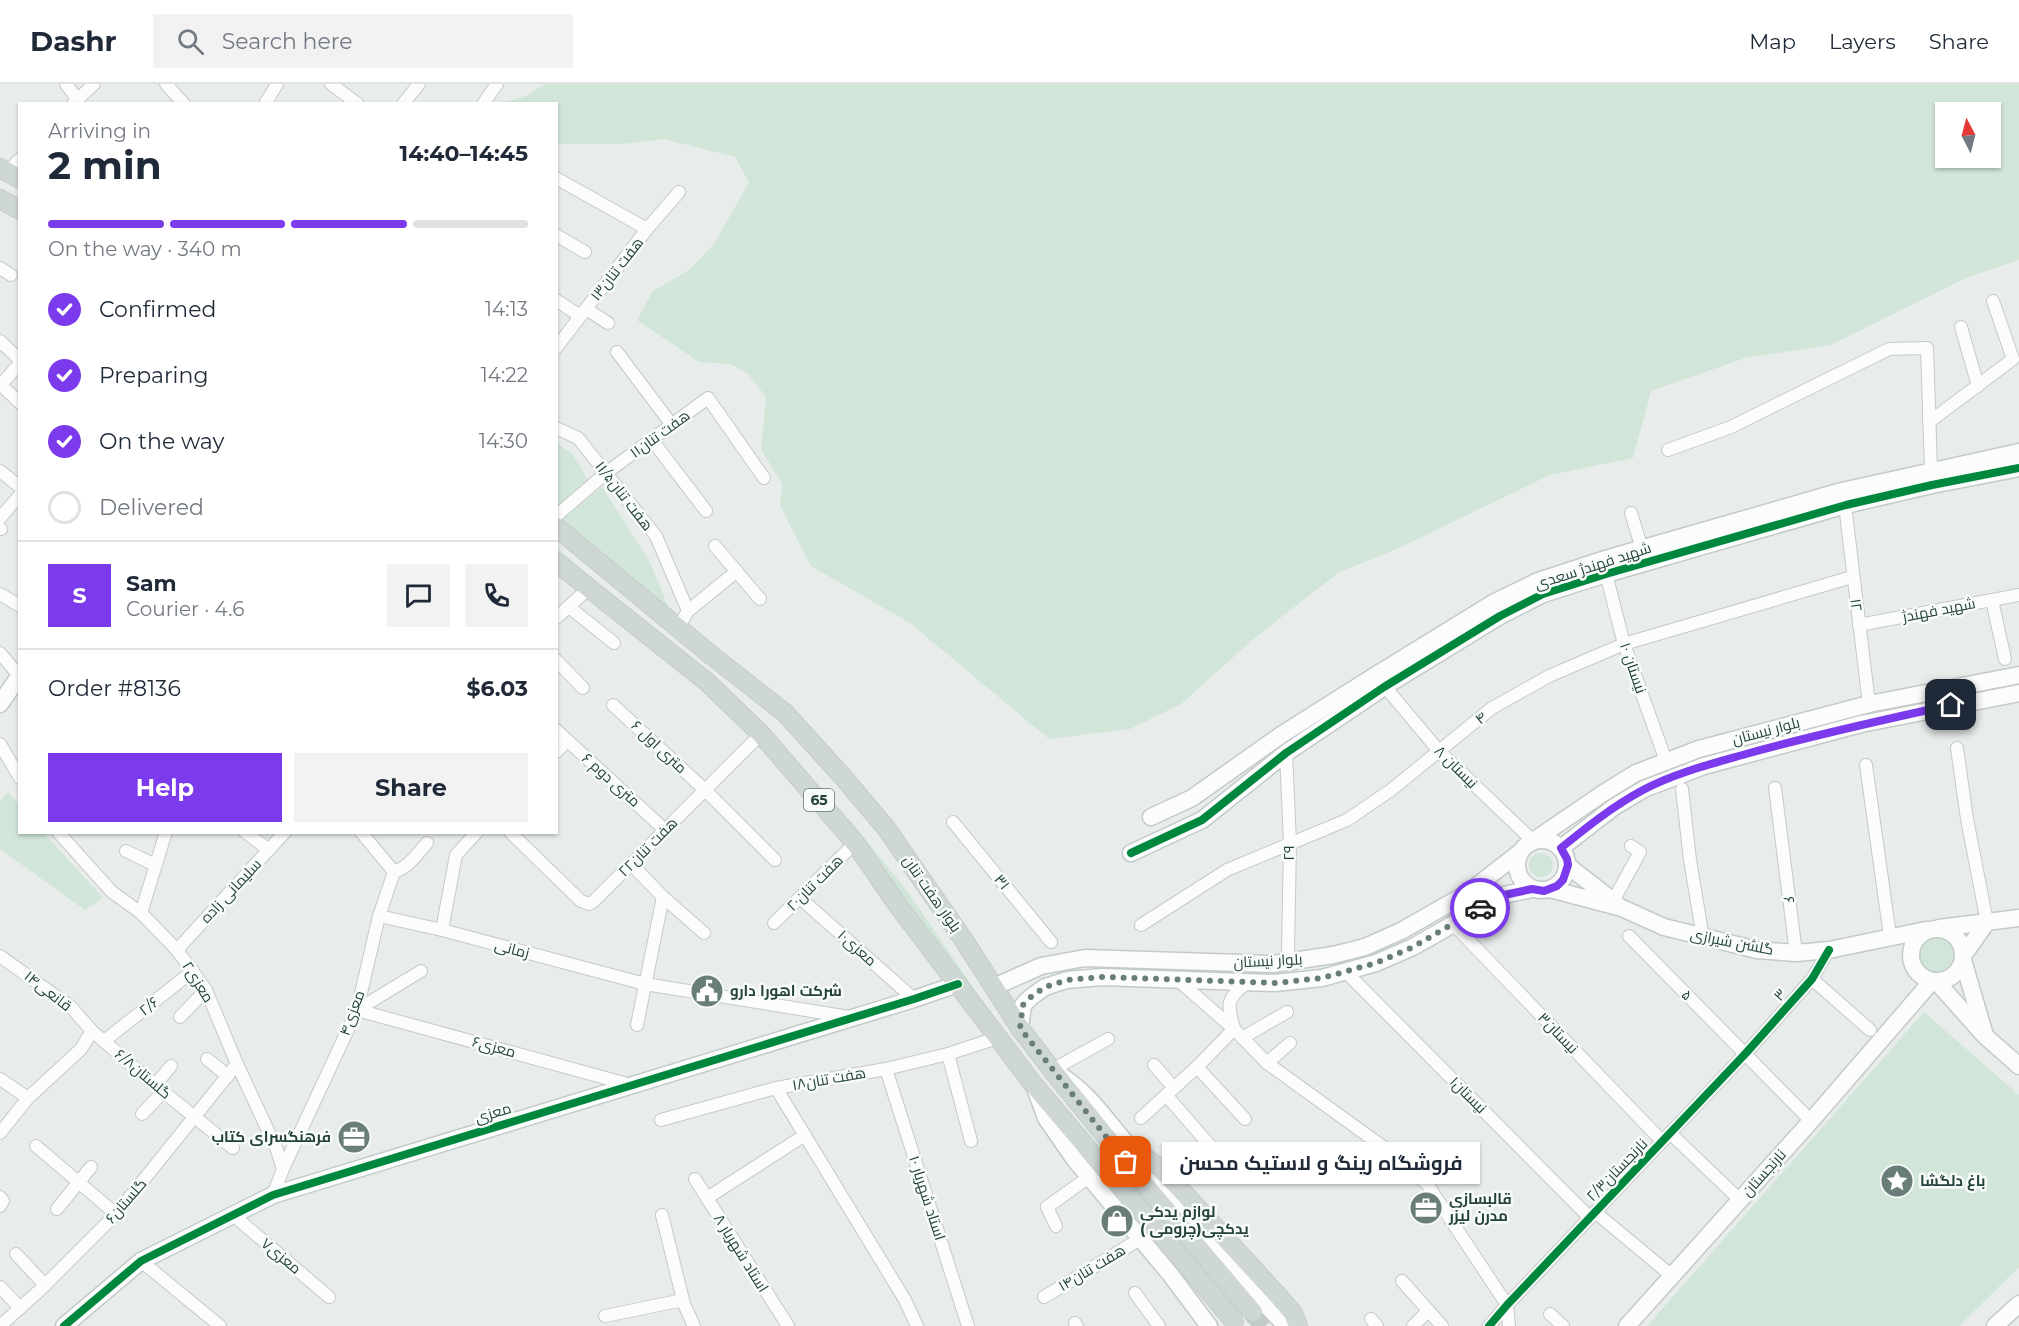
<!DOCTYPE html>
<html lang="en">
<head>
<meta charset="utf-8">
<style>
	body { margin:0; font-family:Montserrat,Cairo,sans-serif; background:#f2f2f3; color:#1f2937; height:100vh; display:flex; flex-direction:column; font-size:22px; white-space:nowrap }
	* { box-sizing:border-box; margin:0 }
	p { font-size:20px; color:#747a83 }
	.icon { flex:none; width:33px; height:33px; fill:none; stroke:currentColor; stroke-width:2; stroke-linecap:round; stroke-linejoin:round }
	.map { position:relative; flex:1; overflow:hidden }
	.drawer { position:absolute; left:18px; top:18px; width:540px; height:732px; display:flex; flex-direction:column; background:#fff; border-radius:0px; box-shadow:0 2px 4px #0004 }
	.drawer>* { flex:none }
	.needle { width:39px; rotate:353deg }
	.controls { position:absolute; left:1935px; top:18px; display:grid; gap:12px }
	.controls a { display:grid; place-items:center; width:66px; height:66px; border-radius:0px; background:#fff; box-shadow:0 2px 4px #0004; font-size:30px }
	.pin { position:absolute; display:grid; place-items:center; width:51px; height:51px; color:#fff; margin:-26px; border-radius:12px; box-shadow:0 3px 9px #0006 }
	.courier { position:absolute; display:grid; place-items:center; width:60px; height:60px; margin:-30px; border:4px solid #7c3aed; border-radius:50%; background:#fff; color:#222; box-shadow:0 2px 8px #0007 }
	.bubble { position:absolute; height:42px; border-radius:0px; background:#fff; box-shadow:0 2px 4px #0004; font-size:20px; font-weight:700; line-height:42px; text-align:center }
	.headline em { font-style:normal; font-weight:700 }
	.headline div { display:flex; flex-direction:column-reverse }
	.headline { display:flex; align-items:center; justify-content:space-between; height:102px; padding:0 30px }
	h1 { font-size:39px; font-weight:700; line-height:45px }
	.bar { display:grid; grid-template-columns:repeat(4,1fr); gap:9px 6px; align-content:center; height:72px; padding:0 30px }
	.bar i { height:8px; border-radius:4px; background:#e0e1e3 }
	.bar .active { background:#7c3aed }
	.bar p { grid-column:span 4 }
	.line { display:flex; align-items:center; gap:15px; padding:0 30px; border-top:2px solid #e0e1e3 }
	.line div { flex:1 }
	.round { display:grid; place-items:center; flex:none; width:63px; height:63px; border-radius:0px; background:#f2f2f3 }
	ol { padding:0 30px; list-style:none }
	li { display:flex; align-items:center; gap:18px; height:66px }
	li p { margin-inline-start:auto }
	li .icon { padding:6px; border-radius:50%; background:#7c3aed; color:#fff; stroke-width:4 }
	li:last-child { color:#747a83 }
	li i { width:33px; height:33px; border:3px solid #e0e1e3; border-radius:50% }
	.cta { display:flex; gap:12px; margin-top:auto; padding:12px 30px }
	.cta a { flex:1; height:69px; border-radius:0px; background:#7c3aed; color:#fff; font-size:24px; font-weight:700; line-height:69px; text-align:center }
	.cta a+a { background:#f2f2f3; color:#1f2937 }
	header { display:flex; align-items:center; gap:36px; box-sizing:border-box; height:84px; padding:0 30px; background:#fff; border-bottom:2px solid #e0e1e3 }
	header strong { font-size:28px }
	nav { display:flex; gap:33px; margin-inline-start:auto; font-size:21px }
	.search { width:420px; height:54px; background:#f2f2f3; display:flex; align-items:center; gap:15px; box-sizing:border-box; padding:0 21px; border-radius:0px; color:#747a83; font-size:22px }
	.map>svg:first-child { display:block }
	.green { fill:#d1e6d8; fill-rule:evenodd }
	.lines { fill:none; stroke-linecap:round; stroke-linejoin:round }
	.highway-tunnel { stroke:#c1cbc8; stroke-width:21; stroke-dasharray:21 10; stroke-linecap:butt }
	.street-casing { stroke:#c5cac8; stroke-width:14 }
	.secondary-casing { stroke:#c3cbc8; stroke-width:19 }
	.primary-casing { stroke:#c3ccc9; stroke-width:20 }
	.street { stroke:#fcfcfc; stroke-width:12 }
	.secondary { stroke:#fcfcfc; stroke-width:16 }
	.primary { stroke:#cfd7d5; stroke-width:18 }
	.cycleway-casing { stroke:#f7fbf9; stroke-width:11 }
	.cycleway { stroke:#00873e; stroke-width:8 }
	.done { stroke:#697e78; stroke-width:6; stroke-dasharray:0 10.8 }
	.route { stroke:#7c3aed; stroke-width:8 }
	.labels { text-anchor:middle; stroke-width:5; stroke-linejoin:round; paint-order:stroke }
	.shield { fill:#f7fbf9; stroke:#637a73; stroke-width:1.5 }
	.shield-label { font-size:14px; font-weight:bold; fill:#24423a }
	.street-label { font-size:15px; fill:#24423a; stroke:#f7fbf9 }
	.poi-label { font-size:15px; font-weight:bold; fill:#24423a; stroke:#f7fbf9; text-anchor:start }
</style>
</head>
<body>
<header>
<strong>Dashr</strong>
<div class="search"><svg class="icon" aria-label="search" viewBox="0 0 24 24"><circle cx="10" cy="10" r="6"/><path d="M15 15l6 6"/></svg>Search here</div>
<nav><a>Map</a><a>Layers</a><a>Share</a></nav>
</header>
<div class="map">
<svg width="2019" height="1242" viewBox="0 0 2019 1242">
	<rect width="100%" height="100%" fill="#e8edeb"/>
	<g class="green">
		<path d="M544 0H2019V176L1966 194 1831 261 1745 274 1651 307 1633 374 1550 391 1401 463 1338 489 1257 552 1181 620 1130 645 1049 655 910 539 811 482 780 422 782 400 761 365 766 313 748 290 731 280 699 278 637 236 653 207 689 186 714 160 749 98 735 73 664 55 624 60H557L556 20 502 19 528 11ZM1946 28H1990V74H1946Z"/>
		<path d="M557 359 573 371 588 396 557 423Z"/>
		<path d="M602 403 650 478 671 530 560 436Z"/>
		<path d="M556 463 744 625 801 682 854 741 908 808 992 931 1052 1010 991 937 906 815 880 782 796 685 557 471Z"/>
		<path d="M8 708 19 721 20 748 44 749 103 814 85 826 0 765V718Z"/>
		<circle cx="1541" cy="781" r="12"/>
		<circle cx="1936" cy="870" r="18"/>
		<path d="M1924 928 2019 1011V1183L1959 1242H1647Z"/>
	</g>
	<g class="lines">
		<path class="highway-tunnel" d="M1253 1228 1265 1242"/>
		<g class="street-casing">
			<g id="street">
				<path d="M66 0 77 15"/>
				<path d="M166 0 184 20"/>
				<path d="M331 0 358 20"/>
				<path d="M73 20 94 0"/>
				<path d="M265 20 277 0"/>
				<path d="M403 20 419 0"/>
				<path d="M483 20 497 0"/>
				<path d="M7 88 20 75"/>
				<path d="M556 94 647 145"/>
				<path d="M556 151 585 168"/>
				<path d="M0 184 11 191"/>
				<path d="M556 216 580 232"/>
				<path d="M586 225 608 239"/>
				<path d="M1961 243 1978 302"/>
				<path d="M0 257 20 276"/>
				<path d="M556 264 647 145 679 108"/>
				<path d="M617 268 672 341"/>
				<path d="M1 301 20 319"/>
				<path d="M0 302 20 279"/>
				<path d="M1929 338 2013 275 1993 217"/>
				<path d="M556 344 578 354 656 452 688 527"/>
				<path d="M652 356 706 427"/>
				<path d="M1668 366 1731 343 1889 265 1927 264 1931 386"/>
				<path d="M0 387 20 403"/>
				<path d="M1844 413 1869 620"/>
				<path d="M1631 429 1642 465"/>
				<path d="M556 432 606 389 708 314 764 394"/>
				<path d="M0 434 20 411"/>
				<path d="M0 444 1 445"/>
				<path d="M715 462 760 515"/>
				<path d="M1606 490 1624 560 1666 677"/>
				<path d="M0 510 20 522"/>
				<path d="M1992 516 2005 575"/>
				<path d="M569 523 614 559"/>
				<path d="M556 534 589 504"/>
				<path d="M1859 541 2019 511"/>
				<path d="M678 544 688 527 737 487"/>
				<path d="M0 569 20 593"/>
				<path d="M556 576 583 604"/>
				<path d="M1381 598 1439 667 1533 757"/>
				<path d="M613 621 705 706 775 776"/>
				<path d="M556 646 665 746"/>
				<path d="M0 660 20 694"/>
				<path d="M1957 664 1967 735 1987 838"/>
				<path d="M556 668 567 657"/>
				<path d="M1286 669 1290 758 1288 869"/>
				<path d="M1866 681 1890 852"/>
				<path d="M1775 704 1796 869"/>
				<path d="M1682 705 1690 776 1703 854"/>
				<path d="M953 738 1051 858"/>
				<path d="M58 748 112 808 141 829 177 866 206 906 237 980 277 1066 283 1085"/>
				<path d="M245 748 269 766"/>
				<path d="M510 748 581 817 589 820 594 817 761 650"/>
				<path d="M126 767 155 781"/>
				<path d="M631 780 663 813 704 849"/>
				<path d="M394 788C409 783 417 770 427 759"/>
				<path d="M800 814 914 915"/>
				<path d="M1613 817 1640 768 1631 762"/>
				<path d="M141 829 166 748"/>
				<path d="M379 832 442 846 645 900 849 933"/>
				<path d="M774 839 855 759"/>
				<path d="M1141 841 1227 786 1347 736 1391 706 1492 624 1549 592 1624 560 1852 493"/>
				<path d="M1454 841 1662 1057"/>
				<path d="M442 846 456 771 477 748"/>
				<path d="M1629 852 1811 1037"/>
				<path d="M177 866 285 748"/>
				<path d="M0 872 71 923 92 947 155 1001 233 1064"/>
				<path d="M1346 888 1590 1134"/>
				<path d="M1812 895 1870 946"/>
				<path d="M1179 897 1234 945 1267 979 1386 1065 1427 1100 1507 1221 1509 1242"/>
				<path d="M357 926 631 1001"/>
				<path d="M357 926 421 887"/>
				<path d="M180 933 206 906"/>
				<path d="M637 941 663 813"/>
				<path d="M1234 944C1227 920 1226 914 1247 899"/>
				<path d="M1242 954 1287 928"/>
				<path d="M104 957 193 887"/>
				<path d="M948 970 971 1057"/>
				<path d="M207 975 228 992"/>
				<path d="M1267 979 1290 959"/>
				<path d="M1154 981 1174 1004"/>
				<path d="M1197 983 1245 1035"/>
				<path d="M886 985 968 1242"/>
				<path d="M1052 986 1108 955"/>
				<path d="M0 995 28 1014"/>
				<path d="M155 1001 171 982"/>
				<path d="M776 1004 905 1216 917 1242"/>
				<path d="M1166 1011 1213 1065"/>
				<path d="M142 1030 163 1008"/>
				<path d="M1141 1034 1197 983 1234 945"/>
				<path d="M661 1036 776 1004 886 985 948 970 997 954"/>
				<path d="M0 1049 28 1014 81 965 92 947"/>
				<path d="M1670 1049 1740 1116"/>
				<path d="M36 1062 116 1130"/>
				<path d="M695 1095 788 1242"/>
				<path d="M273 1111 283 1085 357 926 379 832 394 788 361 748"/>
				<path d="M0 1113 3 1117 0 1122"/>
				<path d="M707 1114 805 1051"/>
				<path d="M57 1125 91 1083"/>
				<path d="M1595 1128 1672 1192"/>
				<path d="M233 1131 329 1213"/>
				<path d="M662 1131 684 1220 694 1242"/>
				<path d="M1056 1142 1047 1123 1089 1093"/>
				<path d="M16 1170 45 1201"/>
				<path d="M141 1177 220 1242"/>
				<path d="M1402 1197 1442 1242"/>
				<path d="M0 1203 20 1224"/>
				<path d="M1135 1209 1159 1242"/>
				<path d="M1044 1213 1140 1155"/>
				<path d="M1550 1230 1563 1242"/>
				<path d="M605 1232 683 1216"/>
				<path d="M1371 1235 1377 1242"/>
				<path d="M1075 1239 1077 1242"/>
				<path d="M0 1242 41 1205 116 1130 237 980"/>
				<path d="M1413 1242 1428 1227"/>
				<path d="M1489 1242 1507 1221 1746 969 1812 895 1829 866"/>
			</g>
		</g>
		<g class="secondary-casing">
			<g id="secondary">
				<path d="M0 620 20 591"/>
				<path d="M1151 733 1192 714 1281 651 1376 591 1493 519 1538 497 1602 476 1842 407 2019 368"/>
				<circle cx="1542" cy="781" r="25"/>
				<path d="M1533 757 1605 708 1636 689 1699 665 1869 620 2019 591"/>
				<path d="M1561 764 1614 723 1644 705 1704 682 1861 640 2019 609"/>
				<path d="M1131 769 1202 736 1286 669 1384 603 1500 532 1543 510 1606 490 1846 421 1932 401 2019 384"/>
				<path d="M1567 781 1617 820"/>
				<path d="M1550 805 1622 824 1664 843 1757 866 1796 869 1829 866 1926 846"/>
				<path d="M1939 844 2019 834"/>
				<circle cx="1937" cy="871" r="26"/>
				<path d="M1963 872 1987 838"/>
				<path d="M1963 876 1984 948"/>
				<path d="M1936 897 1985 952 2019 982"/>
				<path d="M994 903 1041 882 1085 874 1273 880 1333 871 1365 863 1401 847 1466 810 1519 769"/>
				<path d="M1020 944 1023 921 1031 913 1045 903 1067 896 1102 893 1275 899 1322 894 1376 879 1413 863 1504 811 1532 805"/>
				<path d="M1055 988C1088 1006 1107 1038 1132 1066 1183 1125 1232 1186 1286 1242"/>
				<path d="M1036 1007 1046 1034 1075 1076 1170 1190 1209 1242"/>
				<path d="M64 1242 141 1177 273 1111 914 915 958 900"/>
				<path d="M1627 1242 1811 1037 1932 897"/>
				<path d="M1995 1242 2019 1220"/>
			</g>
		</g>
		<g class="primary-casing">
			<g id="primary">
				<path d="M0 84 20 95"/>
				<path d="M0 115 20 126"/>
				<path d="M556 443 711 571 785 629 843 693 886 744 965 858 1020 944 1052 986 1140 1095 1253 1228"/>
				<path d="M556 478 707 598 761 650 855 759 899 823 1033 1000 1234 1237"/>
				<path d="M1128 1062 1157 1082 1169 1093 1280 1214 1293 1229 1298 1242"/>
			</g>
		</g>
		<use href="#street" class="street"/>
		<use href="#secondary" class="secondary"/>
		<use href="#primary" class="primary"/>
		<g class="cycleway-casing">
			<g id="cycleway">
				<path d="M1131 769 1202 736 1286 669 1384 603 1500 532 1543 510 1606 490 1846 421 1932 401 2019 384"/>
				<path d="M64 1242 141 1177 273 1111 914 915 958 900"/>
				<path d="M1489 1242 1507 1221 1746 969 1812 895 1829 866"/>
			</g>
		</g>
		<use href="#cycleway" class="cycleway"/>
	</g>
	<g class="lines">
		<path class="done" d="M1126 1078 1020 944 1023 921 1031 913 1045 903 1067 896 1102 893 1275 899 1322 894 1376 879 1413 863 1480 824"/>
		<path class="route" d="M1480 824 1504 811 1532 805 1544 807 1557 802 1563 796 1568 781 1567 775 1561 764C1587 743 1613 722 1643 706 1675 689 1711 680 1746 670 1814 651 1882 636 1951 621"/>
	</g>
	<defs>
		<g id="civic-disc" transform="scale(1.725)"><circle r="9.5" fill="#697e78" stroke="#f7fbf9"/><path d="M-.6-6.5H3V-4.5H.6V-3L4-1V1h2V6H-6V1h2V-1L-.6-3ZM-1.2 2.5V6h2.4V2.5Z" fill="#fff"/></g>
		<g id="office-disc" transform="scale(1.725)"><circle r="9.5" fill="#697e78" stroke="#f7fbf9"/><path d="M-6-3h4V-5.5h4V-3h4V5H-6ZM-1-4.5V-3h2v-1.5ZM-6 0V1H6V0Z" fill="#fff"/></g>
		<g id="sight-disc" transform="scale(1.725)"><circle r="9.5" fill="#697e78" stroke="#f7fbf9"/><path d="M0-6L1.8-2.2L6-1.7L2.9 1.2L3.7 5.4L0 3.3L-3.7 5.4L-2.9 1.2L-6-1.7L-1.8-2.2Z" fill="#fff"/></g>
		<g id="shop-disc" transform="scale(1.725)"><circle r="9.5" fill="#697e78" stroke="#f7fbf9"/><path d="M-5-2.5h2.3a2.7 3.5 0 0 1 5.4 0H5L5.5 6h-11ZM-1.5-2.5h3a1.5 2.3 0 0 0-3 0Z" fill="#fff"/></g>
	</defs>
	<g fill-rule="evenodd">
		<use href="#civic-disc" x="707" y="907"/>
		<use href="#office-disc" x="354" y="1053"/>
		<use href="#sight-disc" x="1897" y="1097"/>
		<use href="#office-disc" x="1426" y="1124"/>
		<use href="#shop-disc" x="1117" y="1137"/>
	</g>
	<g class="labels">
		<rect class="shield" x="804" y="705" width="30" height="22" rx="4.5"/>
		<g class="shield-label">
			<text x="819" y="721">65</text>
		</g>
		<g class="street-label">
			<text transform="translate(617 185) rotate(-52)" y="5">۱۳هفت تنان</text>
			<text transform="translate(660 350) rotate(-36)" y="5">هفت تنان۱۱</text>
			<text transform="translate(624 412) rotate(52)" y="5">۱۱/۵هفت تنان</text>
			<text transform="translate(1593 482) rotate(-18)" y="5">شهید فهندژ سعدی</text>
			<text transform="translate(1856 521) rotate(82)" y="5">۱۲</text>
			<text transform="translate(1939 526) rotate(-11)" y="5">شهید فهندژ</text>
			<text transform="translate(1633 584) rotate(71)" y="5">نیستان ۱۰</text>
			<text transform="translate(1481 634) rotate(-39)" y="5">۴</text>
			<text transform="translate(1766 647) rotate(-15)" y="5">بلوار نیستان</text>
			<text transform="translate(659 663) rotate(43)" y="5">۶ متری اول</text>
			<text transform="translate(1456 683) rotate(45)" y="5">نیستان ۸</text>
			<text transform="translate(611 696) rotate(42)" y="5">۶ متری دوم</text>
			<text transform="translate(648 763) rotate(-45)" y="5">۲۲هفت تنان</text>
			<text transform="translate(1289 769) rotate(-90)" y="5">۲۹</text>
			<text transform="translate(1002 798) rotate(51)" y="5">۳۱</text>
			<text transform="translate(815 799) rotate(-45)" y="5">هفت تنان۲۰</text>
			<text transform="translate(231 807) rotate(-47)" y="5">سلیمانی زاده</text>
			<text transform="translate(932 810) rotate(55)" y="5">بلوار هفت تنان</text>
			<text transform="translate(1789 816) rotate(83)" y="5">۶</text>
			<text transform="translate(1732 858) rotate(11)" y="5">گلشن شیرازی</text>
			<text transform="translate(857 864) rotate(42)" y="5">۱۰معزی</text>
			<text transform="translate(512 865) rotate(15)" y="5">زمانی</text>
			<text transform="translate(1268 877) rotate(-3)" y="5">بلوار نیستان</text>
			<text transform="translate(198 898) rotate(58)" y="5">۲معزی</text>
			<text transform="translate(48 907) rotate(38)" y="5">۱۴قانعی</text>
			<text transform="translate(1687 911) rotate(45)" y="5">۵</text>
			<text transform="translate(1780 911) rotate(-48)" y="5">۳</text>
			<text transform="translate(149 922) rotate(-38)" y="5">۲/۶</text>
			<text transform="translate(352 929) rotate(-70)" y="5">۴معزی</text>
			<text transform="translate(1558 949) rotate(46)" y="5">۳نیستان</text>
			<text transform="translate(494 963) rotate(15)" y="5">۶معزی</text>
			<text transform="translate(143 990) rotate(40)" y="5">۶/۸گلستان</text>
			<text transform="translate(829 995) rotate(-10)" y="5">هفت تنان۱۸</text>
			<text transform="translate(1468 1011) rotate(45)" y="5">۱نیستان</text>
			<text transform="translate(493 1029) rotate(-17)" y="5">معزی</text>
			<text transform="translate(1617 1086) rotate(-46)" y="5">۲/۳نارنجستان</text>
			<text transform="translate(1764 1089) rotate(-48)" y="5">نارنجستان</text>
			<text transform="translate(927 1114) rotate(72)" y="5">استاد شهریار ۱۰</text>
			<text transform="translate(126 1117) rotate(-49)" y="5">گلستان۶</text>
			<text transform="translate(741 1169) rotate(58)" y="5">استاد شهریار ۸</text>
			<text transform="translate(281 1172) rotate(40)" y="5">۷معزی</text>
			<text transform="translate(1092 1184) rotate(-31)" y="5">هفت تنان۱۴</text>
		</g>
		<g class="poi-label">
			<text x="730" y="912">شرکت اهورا دارو</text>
			<text x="331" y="1058" text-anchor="end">فرهنگسرای کتاب</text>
			<text x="1920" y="1102">باغ دلگشا</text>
			<text x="1449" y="1120">قالبسازی<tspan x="1449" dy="17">مدرن لیزر</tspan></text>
			<text x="1140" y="1133">لوازم یدکی<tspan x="1140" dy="17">یدکچی(چرومی )</tspan></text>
		</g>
	</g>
</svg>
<div class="controls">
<a><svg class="needle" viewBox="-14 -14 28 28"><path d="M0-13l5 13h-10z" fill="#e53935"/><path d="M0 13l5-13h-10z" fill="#747a83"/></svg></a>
</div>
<div class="pin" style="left:1126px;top:1078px;background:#ea580c"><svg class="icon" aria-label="bag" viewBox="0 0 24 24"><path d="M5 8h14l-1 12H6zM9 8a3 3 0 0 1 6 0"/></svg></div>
<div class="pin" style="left:1951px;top:621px;background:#1f2937"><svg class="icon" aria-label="home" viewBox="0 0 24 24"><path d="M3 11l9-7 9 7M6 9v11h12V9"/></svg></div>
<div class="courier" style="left:1480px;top:824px"><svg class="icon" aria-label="car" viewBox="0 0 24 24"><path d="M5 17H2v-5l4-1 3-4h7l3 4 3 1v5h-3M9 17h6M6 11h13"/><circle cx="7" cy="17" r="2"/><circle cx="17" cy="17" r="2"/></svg></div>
<div class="bubble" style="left:1162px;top:1058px;width:318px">فروشگاه رینگ و لاستیک محسن</div>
<section class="drawer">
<div class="headline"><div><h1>2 min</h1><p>Arriving in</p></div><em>14:40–14:45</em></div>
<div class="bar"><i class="active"></i><i class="active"></i><i class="active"></i><i></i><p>On the way · 340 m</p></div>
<ol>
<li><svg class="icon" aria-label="check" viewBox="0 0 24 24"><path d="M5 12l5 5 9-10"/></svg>Confirmed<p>14:13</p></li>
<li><svg class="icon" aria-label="check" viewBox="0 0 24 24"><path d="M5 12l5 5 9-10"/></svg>Preparing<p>14:22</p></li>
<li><svg class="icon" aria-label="check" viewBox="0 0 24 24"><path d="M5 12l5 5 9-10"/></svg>On the way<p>14:30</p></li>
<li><i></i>Delivered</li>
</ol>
<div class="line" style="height:108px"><b class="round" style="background:#7c3aed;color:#fff">S</b><div><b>Sam</b><p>Courier · 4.6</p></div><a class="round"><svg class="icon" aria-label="chat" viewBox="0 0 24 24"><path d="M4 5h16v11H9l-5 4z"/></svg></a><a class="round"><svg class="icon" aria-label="phone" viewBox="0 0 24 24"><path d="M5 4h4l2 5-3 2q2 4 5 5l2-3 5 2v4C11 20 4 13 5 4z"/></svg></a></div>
<div class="line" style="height:78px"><div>Order #8136</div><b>$6.03</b></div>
<div class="cta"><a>Help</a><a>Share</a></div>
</section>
</div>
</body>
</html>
